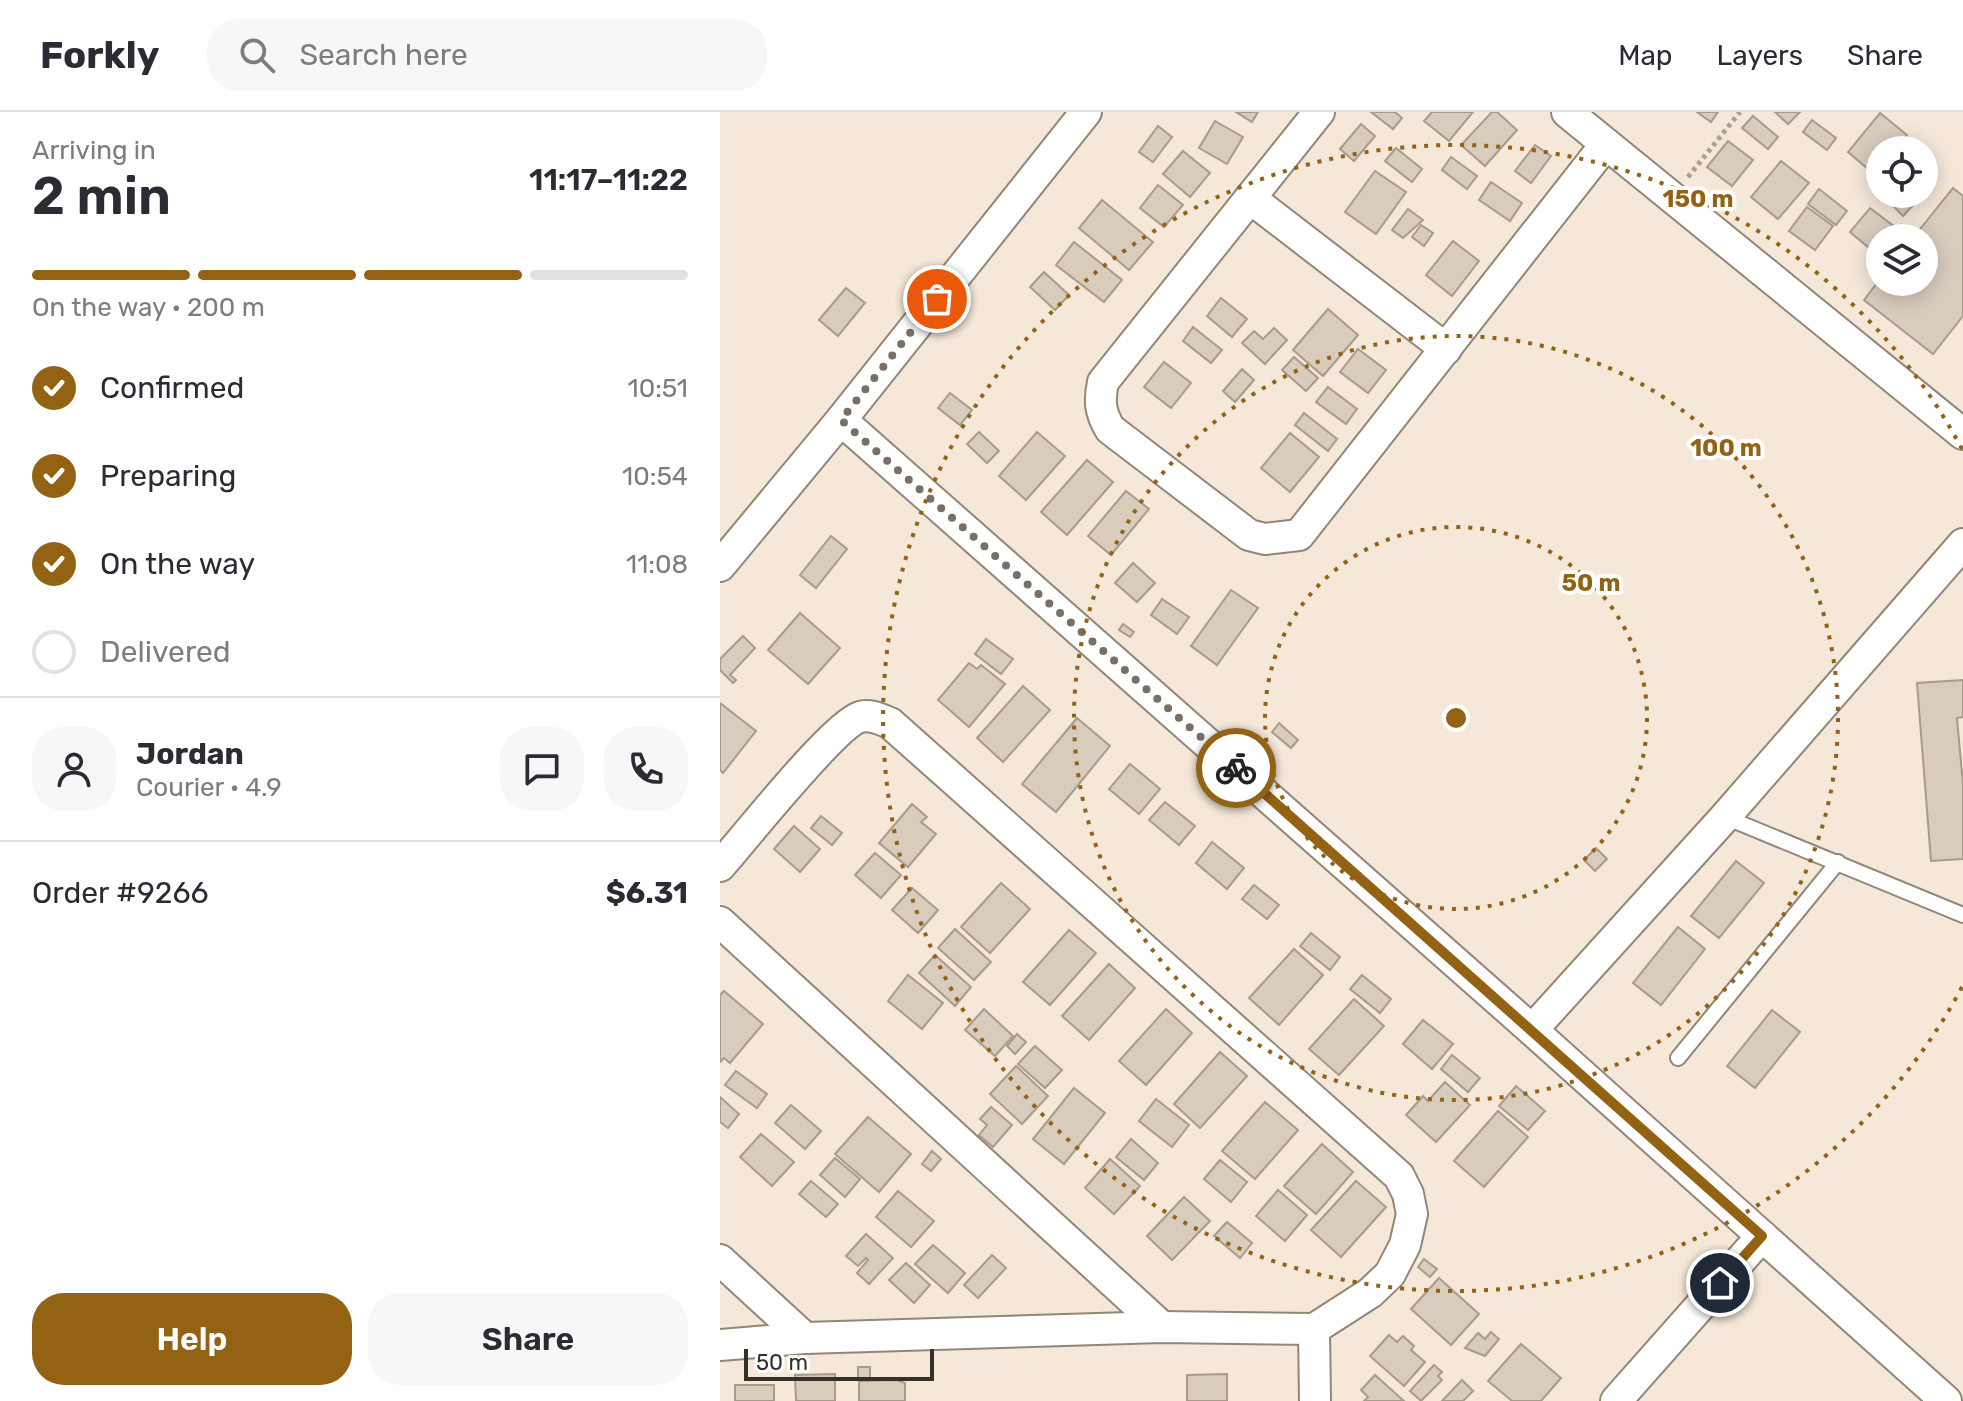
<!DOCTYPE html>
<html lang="en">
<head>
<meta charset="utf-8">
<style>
	body { margin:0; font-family:Rubik,sans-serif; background:#f7f7f7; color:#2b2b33; height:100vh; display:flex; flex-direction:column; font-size:30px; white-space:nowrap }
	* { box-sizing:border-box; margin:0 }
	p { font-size:26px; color:#7c7c81 }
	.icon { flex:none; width:44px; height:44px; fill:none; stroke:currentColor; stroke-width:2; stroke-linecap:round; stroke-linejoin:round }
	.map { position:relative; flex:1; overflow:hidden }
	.panel { display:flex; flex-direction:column; background:#fff; width:720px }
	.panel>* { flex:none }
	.tools { position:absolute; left:1146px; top:24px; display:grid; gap:16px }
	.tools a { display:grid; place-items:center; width:72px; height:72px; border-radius:50%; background:#fff; box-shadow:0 4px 20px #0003; font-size:40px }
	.scale { position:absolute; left:24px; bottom:20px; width:190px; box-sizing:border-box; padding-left:8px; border:4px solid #35302a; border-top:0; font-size:22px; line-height:28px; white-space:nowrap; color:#35302a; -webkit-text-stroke:6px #fff; paint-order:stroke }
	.pin { position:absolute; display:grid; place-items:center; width:68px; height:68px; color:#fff; margin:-34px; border:4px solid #fff; border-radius:50%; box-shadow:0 2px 8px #0007 }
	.courier { position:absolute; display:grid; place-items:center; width:80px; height:80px; margin:-40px; border:6px solid #936212; border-radius:50%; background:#fff; color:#222; box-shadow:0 2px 10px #0007 }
	.headline em { font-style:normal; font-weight:600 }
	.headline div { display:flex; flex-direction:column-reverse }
	.headline { display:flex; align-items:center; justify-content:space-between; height:136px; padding:0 32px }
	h1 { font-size:52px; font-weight:600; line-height:60px }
	.bar { display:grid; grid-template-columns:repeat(4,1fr); gap:12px 8px; align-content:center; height:96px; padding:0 32px }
	.bar i { height:10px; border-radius:6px; background:#e1e1e2 }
	.bar .active { background:#936212 }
	.bar p { grid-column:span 4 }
	.line { display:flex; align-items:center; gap:20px; padding:0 32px; border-top:2px solid #e1e1e2 }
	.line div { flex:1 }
	.round { display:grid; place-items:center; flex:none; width:84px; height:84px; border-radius:32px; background:#f7f7f7 }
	ol { padding:0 32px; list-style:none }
	li { display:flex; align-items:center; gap:24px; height:88px }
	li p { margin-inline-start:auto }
	li .icon { padding:8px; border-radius:50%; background:#936212; color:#fff; stroke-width:4 }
	li:last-child { color:#7c7c81 }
	li i { width:44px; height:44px; border:4px solid #e1e1e2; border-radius:50% }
	.cta { display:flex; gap:16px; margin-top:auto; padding:16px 32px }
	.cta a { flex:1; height:92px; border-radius:32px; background:#936212; color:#fff; font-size:32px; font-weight:600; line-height:92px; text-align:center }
	.cta a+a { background:#f7f7f7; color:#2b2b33 }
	header { display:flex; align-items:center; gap:48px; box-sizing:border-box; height:112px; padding:0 40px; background:#fff; border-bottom:2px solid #e1e1e2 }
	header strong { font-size:38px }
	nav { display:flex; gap:44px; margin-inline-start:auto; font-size:28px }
	.search { width:560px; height:72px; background:#f7f7f7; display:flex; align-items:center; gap:20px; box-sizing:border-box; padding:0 28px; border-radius:32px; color:#7c7c81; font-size:30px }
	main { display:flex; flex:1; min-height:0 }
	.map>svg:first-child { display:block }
	.building { fill:#d8ccbd; stroke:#a79b8d; stroke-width:2 }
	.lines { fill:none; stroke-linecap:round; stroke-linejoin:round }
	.lane-casing { stroke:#918678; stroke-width:18 }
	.street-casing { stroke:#918678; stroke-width:34 }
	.path { stroke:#aaa094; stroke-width:5; stroke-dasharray:4 4; stroke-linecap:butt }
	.lane { stroke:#fff; stroke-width:14 }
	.street { stroke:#fff; stroke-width:30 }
	.done { stroke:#787067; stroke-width:8; stroke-dasharray:0 14.4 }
	.route { stroke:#936212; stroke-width:10 }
	.ring { fill:none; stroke:#936212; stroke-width:4; stroke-dasharray:4 8 }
	.centre { fill:#936212; stroke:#fff; stroke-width:4 }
	.ring-label { font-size:24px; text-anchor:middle; font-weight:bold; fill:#936212; stroke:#fff; stroke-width:8; stroke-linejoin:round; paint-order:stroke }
</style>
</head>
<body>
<header>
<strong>Forkly</strong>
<div class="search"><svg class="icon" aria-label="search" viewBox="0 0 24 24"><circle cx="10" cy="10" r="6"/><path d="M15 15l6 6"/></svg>Search here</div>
<nav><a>Map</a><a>Layers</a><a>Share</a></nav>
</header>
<main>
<section class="panel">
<div class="headline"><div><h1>2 min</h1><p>Arriving in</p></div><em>11:17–11:22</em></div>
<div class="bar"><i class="active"></i><i class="active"></i><i class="active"></i><i></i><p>On the way · 200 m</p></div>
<ol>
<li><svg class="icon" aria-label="check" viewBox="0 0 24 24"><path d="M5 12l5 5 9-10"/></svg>Confirmed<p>10:51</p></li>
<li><svg class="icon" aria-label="check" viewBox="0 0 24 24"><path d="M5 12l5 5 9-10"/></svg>Preparing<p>10:54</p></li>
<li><svg class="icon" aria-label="check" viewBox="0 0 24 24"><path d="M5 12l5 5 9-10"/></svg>On the way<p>11:08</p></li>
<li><i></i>Delivered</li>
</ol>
<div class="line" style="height:144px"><a class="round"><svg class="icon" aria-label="person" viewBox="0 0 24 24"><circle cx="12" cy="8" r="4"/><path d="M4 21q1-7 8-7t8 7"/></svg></a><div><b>Jordan</b><p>Courier · 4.9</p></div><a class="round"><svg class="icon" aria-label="chat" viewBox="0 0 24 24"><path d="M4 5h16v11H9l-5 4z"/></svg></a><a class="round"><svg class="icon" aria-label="phone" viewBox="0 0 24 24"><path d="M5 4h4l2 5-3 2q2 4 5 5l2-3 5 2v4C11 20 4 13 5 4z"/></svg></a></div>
<div class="line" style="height:104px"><div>Order #9266</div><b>$6.31</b></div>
<div class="cta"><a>Help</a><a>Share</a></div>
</section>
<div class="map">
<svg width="1243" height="1289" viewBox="0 0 1243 1289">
	<rect width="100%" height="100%" fill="#f5e8d9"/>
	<g class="building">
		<path d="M516 0H538L532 10Z"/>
		<path d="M651 0H675L682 6 673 17Z"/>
		<path d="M712 0H753L729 29 704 9Z"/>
		<path d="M772 0H777L797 18 765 54 741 33Z"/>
		<path d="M977 0H998L991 10Z"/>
		<path d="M1055 0H1080L1068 12Z"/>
		<path d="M1160 1 1187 23 1174 38H1160V55L1154 62 1128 40Z"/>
		<path d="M1033 4 1058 25 1048 37 1022 16Z"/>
		<path d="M1092 8 1116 26 1107 38 1083 20Z"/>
		<path d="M495 9 523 25 507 52 479 36Z"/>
		<path d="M641 12 655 24 634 49 620 37Z"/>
		<path d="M438 14 452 25 433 50 419 40Z"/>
		<path d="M1008 29 1033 48 1012 74 987 55Z"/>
		<path d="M815 33 831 44 811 71 795 59Z"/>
		<path d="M676 36 702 57 692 70 665 49Z"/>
		<path d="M463 39 490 61 470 85 443 62Z"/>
		<path d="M731 45 757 64 747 77 722 58Z"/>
		<path d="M1061 49 1089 71 1058 107 1031 85Z"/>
		<path d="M655 59 686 80 656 122 625 100Z"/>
		<path d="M771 70 802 91 790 109 759 88Z"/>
		<path d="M438 73 463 93 444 115 420 96Z"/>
		<path d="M1233 76 1243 84V204L1213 242 1144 188 1160 167 1204 170V126H1193Z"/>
		<path d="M1099 77 1127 99 1116 113 1088 92Z"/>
		<path d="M1162 82H1187L1196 90 1183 104Z"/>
		<path d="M382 88 433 130 409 158 359 116Z"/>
		<path d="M1087 95 1113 114 1095 138 1069 119Z"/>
		<path d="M1150 96 1175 115 1166 126H1160L1154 140 1130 120Z"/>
		<path d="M688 97 703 108 683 126 672 118Z"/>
		<path d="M701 113 713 121 704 134 692 125Z"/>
		<path d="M733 129 759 149 732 184 706 163Z"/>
		<path d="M354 130 402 168 384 190 336 153Z"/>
		<path d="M324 160 349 183 335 198 310 175Z"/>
		<path d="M126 176 145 191 118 224 99 208Z"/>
		<path d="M501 186 527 207 512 225 487 204Z"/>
		<path d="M608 197 638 223 603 264 573 238Z"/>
		<path d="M473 215 502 238 491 251 463 229Z"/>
		<path d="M554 216 567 228 545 252 522 231 534 219 543 227Z"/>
		<path d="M638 237 666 258 648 281 620 260Z"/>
		<path d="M574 245 598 266 586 279 562 258Z"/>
		<path d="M444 250 471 271 451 296 424 275Z"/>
		<path d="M522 257 534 268 515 290 503 279Z"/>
		<path d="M608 275 637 297 626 312 596 290Z"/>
		<path d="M230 281 252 298 240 313 218 296Z"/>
		<path d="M584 301 617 327 608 339 575 313Z"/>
		<path d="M259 320 279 339 267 351 247 332Z"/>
		<path d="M317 320 345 344 306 388 279 364Z"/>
		<path d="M570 321 599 345 570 380 541 356Z"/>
		<path d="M367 348 393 370 347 423 321 400Z"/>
		<path d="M406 379 429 397 391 443 368 424Z"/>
		<path d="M111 424 127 437 96 476 80 463Z"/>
		<path d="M413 451 435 471 417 490 395 471Z"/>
		<path d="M511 478 538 496 497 553 471 534Z"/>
		<path d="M442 487 469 505 457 522 431 503Z"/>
		<path d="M80 501 120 536 88 572 48 538Z"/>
		<path d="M403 512 414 520 410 525 399 518Z"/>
		<path d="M23 524 35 536 10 563 16 568 13 571 0 558V547Z"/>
		<path d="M266 527 293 547 281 562 255 542Z"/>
		<path d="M249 551 257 557 261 553 285 572 249 615 218 588Z"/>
		<path d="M1243 568V605L1237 606 1243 673V747L1211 749 1197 571Z"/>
		<path d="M303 574 330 598 283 650 257 626Z"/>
		<path d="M0 591 36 619 3 661 0 658Z"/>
		<path d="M357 606 390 634 336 700 302 672Z"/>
		<path d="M559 611 578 628 571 636 552 620Z"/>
		<path d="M410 652 440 677 419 702 389 677Z"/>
		<path d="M445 690 475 714 459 733 429 708Z"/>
		<path d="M192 692 207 705 201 710 216 722 188 755 159 731Z"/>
		<path d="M101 704 122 721 112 733 91 716Z"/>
		<path d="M74 714 100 737 80 760 54 737Z"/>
		<path d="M492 730 524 756 507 777 476 751Z"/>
		<path d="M876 736 887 747 875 759 864 748Z"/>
		<path d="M155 741 181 763 161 786 135 763Z"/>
		<path d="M1016 749 1044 771 999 826 971 804Z"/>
		<path d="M281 771 310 797 270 841 241 815Z"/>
		<path d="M534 773 559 793 547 807 522 787Z"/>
		<path d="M192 776 218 798 198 821 172 798Z"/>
		<path d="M958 815 985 837 941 893 913 871Z"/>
		<path d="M235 817 271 850 254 868 218 836Z"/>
		<path d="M349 818 376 841 330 893 303 870Z"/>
		<path d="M591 821 620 845 610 858 580 834Z"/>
		<path d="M574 837 603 863 559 913 529 886Z"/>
		<path d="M215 843 251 875 235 894 199 861Z"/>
		<path d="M389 852 415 876 369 928 342 904Z"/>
		<path d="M188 863 223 891 202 917 168 889Z"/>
		<path d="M642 863 671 887 660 901 630 877Z"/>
		<path d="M4 879 43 912 10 951 4 946 0 950V883Z"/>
		<path d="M634 887 664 914 619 963 589 937Z"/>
		<path d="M264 897 293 924 275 944 245 918Z"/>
		<path d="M446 897 472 921 426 973 399 949Z"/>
		<path d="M1052 898 1080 920 1035 976 1007 954Z"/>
		<path d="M703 908 733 932 712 957 683 932Z"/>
		<path d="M297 922 306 930 295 942 287 934Z"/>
		<path d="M315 934 342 958 325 976 298 952Z"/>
		<path d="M500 940 527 964 480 1016 454 992Z"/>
		<path d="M732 943 760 966 748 980 721 957Z"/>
		<path d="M296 954 328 984 302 1012 270 982Z"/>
		<path d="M16 959 47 982 37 996 5 973Z"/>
		<path d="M725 970 750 993 716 1030 686 1003 703 984 708 989Z"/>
		<path d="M796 974 825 999 808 1018 779 994Z"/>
		<path d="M354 976 385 1001 344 1052 313 1027Z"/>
		<path d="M0 985 19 1002 8 1016 0 1010Z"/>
		<path d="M436 987 469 1013 452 1035 419 1009Z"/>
		<path d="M545 990 578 1018 535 1067 502 1039Z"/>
		<path d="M71 993 101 1019 85 1037 55 1011Z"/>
		<path d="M271 995 292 1013 273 1035 259 1023 267 1013 260 1007Z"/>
		<path d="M778 999 808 1025 764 1075 734 1049Z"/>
		<path d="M148 1005 191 1042 159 1080 115 1042Z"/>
		<path d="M41 1022 74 1050 52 1074 20 1045Z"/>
		<path d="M411 1027 438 1051 424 1068 396 1045Z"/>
		<path d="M602 1032 633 1060 596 1102 564 1074Z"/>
		<path d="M212 1039 221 1047 211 1059 202 1052Z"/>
		<path d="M115 1046 140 1067 125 1085 100 1063Z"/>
		<path d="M390 1047 420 1074 394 1102 365 1076Z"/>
		<path d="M500 1048 527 1070 511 1090 484 1067Z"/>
		<path d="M91 1069 118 1092 106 1105 79 1082Z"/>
		<path d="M636 1069 666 1095 621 1145 591 1118Z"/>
		<path d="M558 1078 587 1103 565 1129 536 1104Z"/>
		<path d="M178 1079 214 1109 191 1135 156 1105Z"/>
		<path d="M464 1085 490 1109 452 1148 427 1124Z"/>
		<path d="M507 1110 532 1131 520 1146 494 1124Z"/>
		<path d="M146 1122 173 1146 149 1172 137 1161 148 1148 146 1146 138 1154 126 1144Z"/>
		<path d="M213 1133 245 1161 228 1181 195 1152Z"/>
		<path d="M272 1143 286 1156 258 1186 244 1173Z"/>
		<path d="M704 1147 717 1157 710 1165 698 1155Z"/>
		<path d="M186 1151 210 1173 194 1191 169 1168Z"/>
		<path d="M719 1166 759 1202 731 1233 691 1197Z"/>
		<path d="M771 1220 779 1227 765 1244 745 1236 758 1221 765 1227Z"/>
		<path d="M669 1223 677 1230 683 1224 694 1234 691 1238 705 1250 684 1274 650 1244Z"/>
		<path d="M801 1232 841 1266 821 1289H792L768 1269Z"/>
		<path d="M714 1253 722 1260 718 1264 722 1268 701 1289 690 1279Z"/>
		<rect x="138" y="1255" width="12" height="11"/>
		<path d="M115 1262V1289H76L75 1263Z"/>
		<path d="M507 1262V1289H467V1263Z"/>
		<path d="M655 1263 684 1289H644L648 1285 641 1278Z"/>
		<path d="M176 1268 185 1271V1289H139V1269Z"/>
		<path d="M742 1268 753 1279 743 1289H722Z"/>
		<rect x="15" y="1273" width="39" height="16"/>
	</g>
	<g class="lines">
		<g class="lane-casing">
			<g id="lane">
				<path d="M1005 705 1243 803"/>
				<path d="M958 946 1118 750"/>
			</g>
		</g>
		<g class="street-casing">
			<g id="street">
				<path d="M599 0 383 270C379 289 380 300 390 317L529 423 545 427 579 423 886 32"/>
				<path d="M847 0 1243 322"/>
				<path d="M530 86 726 237"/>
				<path d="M121 308 812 918 1226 1289"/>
				<path d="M0 454 121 308 366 0"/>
				<path d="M0 754C24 727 114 613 140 605 151 602 160 607 170 611L679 1064 688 1082 692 1102 685 1133 670 1162 650 1181 594 1217 442 1215 85 1226 0 1233"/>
				<path d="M0 810 442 1215"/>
				<path d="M812 918 1005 705 1243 432"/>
				<path d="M0 1148 85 1226"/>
				<path d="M594 1217 595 1289"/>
				<path d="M896 1289 1042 1124"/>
			</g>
		</g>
		<path class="path" d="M968 65 1020 0"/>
		<use href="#lane" class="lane"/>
		<use href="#street" class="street"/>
	</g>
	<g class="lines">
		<path class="done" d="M217 187 121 308 516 656"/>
		<path class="route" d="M516 656 1042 1124 1000 1171"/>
	</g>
	<g class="ring">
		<circle cx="736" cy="606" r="191"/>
		<circle cx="736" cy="606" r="382"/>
		<path d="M1242 875A573 573 0 1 1 1242 337"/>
	</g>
	<circle cx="736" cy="606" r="12" class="centre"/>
	<g class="ring-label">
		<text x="978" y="95">150 m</text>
		<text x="1006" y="344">100 m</text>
		<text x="871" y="479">50 m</text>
	</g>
</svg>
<div class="tools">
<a><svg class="icon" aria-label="locate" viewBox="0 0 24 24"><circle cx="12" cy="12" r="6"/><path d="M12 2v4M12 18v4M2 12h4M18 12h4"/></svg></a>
<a><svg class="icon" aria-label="layers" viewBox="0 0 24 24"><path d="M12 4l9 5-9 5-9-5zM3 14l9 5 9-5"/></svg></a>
</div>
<div class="scale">50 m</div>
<div class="pin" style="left:217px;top:187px;background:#ea580c"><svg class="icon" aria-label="bag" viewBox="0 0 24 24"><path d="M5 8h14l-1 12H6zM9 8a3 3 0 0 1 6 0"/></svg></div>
<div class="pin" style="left:1000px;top:1171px;background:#1f2937"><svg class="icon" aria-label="home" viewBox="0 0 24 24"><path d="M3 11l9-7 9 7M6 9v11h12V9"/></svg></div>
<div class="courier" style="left:516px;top:656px"><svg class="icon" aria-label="bike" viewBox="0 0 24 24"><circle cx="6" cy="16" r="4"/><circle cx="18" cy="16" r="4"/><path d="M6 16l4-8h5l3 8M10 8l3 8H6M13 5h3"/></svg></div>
</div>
</main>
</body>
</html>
